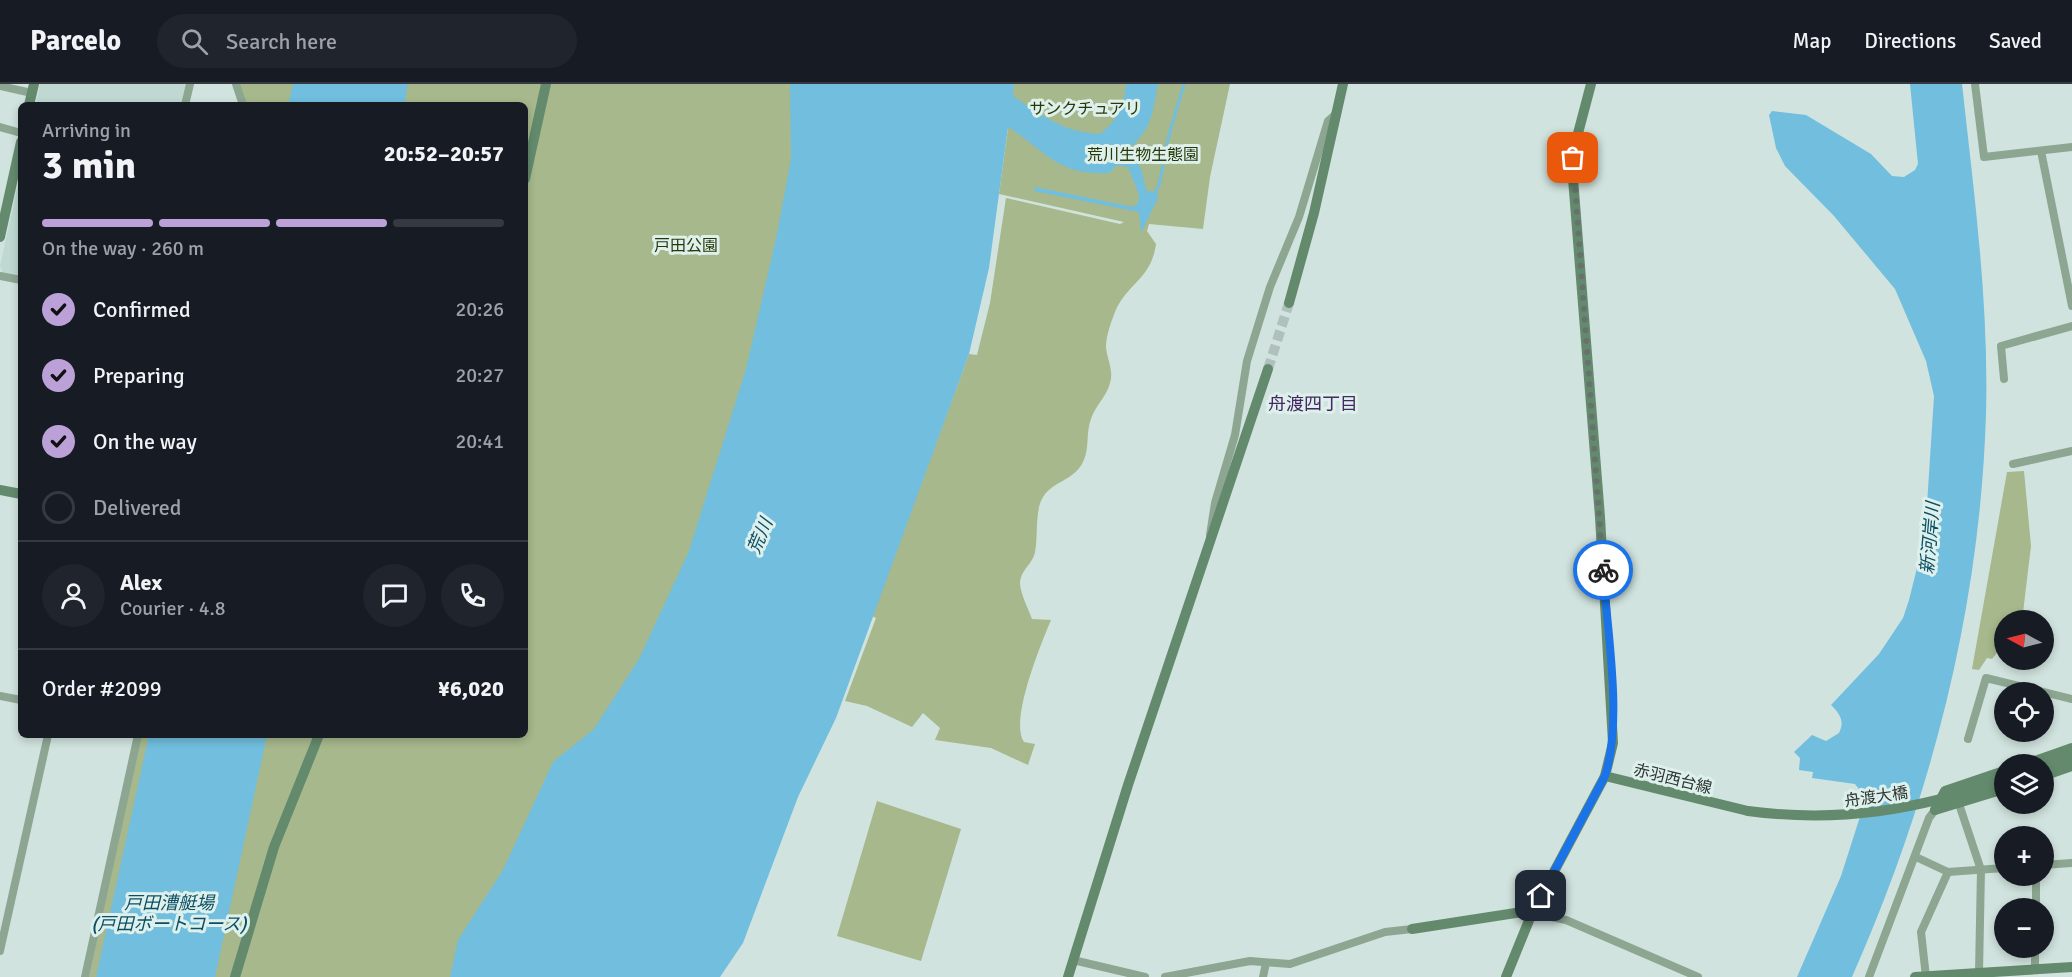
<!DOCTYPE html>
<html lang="en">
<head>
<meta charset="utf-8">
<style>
	body { margin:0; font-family:Signika,"Noto Sans JP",sans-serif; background:#20242c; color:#f1f3f6; height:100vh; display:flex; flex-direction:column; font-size:22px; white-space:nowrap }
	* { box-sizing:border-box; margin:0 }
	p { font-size:20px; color:#9ea1a6 }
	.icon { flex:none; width:33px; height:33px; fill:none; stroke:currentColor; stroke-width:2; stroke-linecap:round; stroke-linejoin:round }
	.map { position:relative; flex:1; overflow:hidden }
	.drawer { position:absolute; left:18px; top:18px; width:510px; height:636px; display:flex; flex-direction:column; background:#171b24; border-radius:9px; box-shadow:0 3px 9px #0003 }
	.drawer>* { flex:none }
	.needle { width:39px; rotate:277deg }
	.fabs { position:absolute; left:1994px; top:526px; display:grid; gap:12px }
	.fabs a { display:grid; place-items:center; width:60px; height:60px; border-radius:50%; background:#171b24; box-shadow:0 3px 9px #0003; font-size:30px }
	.pin { position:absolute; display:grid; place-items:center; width:51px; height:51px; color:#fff; margin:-26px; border-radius:12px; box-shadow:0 3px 9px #0006 }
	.courier { position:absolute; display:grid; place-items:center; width:60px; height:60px; margin:-30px; border:4px solid #1a73e8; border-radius:50%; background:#fff; color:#222; box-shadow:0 2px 8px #0007 }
	.summary em { font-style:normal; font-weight:700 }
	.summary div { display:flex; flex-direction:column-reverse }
	.summary { display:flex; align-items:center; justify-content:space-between; height:102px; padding:0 24px }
	h1 { font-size:39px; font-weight:700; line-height:45px }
	.bar { display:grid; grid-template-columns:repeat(4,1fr); gap:9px 6px; align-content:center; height:72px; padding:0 24px }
	.bar i { height:8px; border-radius:4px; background:#363941 }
	.bar .selected { background:#bba1d7 }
	.bar p { grid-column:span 4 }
	.line { display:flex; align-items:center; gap:15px; padding:0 24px; border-top:2px solid #363941 }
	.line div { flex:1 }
	.round { display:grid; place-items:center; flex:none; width:63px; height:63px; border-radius:32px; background:#20242c }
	ol { padding:0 24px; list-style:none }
	li { display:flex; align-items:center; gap:18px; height:66px }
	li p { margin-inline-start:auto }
	li .icon { padding:6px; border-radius:50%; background:#bba1d7; color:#111; stroke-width:4 }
	li:last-child { color:#9ea1a6 }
	li i { width:33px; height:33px; border:3px solid #363941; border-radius:50% }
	header { display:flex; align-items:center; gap:36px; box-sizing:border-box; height:84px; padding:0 30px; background:#171b24; border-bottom:2px solid #363941 }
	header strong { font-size:28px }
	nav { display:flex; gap:33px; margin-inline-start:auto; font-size:21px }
	.search { width:420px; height:54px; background:#20242c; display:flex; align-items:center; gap:15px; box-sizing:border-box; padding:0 21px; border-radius:33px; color:#9ea1a6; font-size:22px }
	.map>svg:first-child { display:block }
	.built { fill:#bfd9d2 }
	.green { fill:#a6b88c }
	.water { fill:#71bedf }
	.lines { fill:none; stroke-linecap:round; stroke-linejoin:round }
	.stream { stroke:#71bedf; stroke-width:3 }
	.secondary-tunnel { stroke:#b0c0bc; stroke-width:10; stroke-dasharray:10 5; stroke-linecap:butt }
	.street { stroke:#8ca692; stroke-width:8 }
	.secondary { stroke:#648a6d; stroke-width:10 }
	.secondary-bridge { stroke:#648a6d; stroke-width:10 }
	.done { stroke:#67726f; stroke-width:6; stroke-dasharray:0 10.8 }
	.route { stroke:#1a73e8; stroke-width:8 }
	.labels { text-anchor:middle; stroke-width:6; stroke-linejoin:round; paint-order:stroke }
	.park-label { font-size:16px; fill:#283808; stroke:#def0eb }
	.street-label { font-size:16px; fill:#2e3533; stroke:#def0eb }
	.neighbourhood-label { font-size:18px; fill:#442862; stroke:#def0eb }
	.water-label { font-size:18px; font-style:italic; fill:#0c4e65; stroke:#def0eb }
</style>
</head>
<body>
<header>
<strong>Parcelo</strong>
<div class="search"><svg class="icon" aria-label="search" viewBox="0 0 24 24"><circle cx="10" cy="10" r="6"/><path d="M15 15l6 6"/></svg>Search here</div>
<nav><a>Map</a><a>Directions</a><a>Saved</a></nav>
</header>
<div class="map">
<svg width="2072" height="893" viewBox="0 0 2072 893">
	<rect width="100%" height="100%" fill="#d1e3de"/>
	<g class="built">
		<path d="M40 0H186L181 21H36Z"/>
		<path d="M21 87V193L3 189 0 182Z"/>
	</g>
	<g class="green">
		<path d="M237 0H877L592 893H89L140 651H525V21H243Z"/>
		<path d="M1014 0H1230L1210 93 1203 145 1149 140 1147 147 1156 160C1151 196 1127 199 1115 228 1111 238 1106 252 1106 263 1107 275 1114 287 1110 299 1107 312 1095 322 1091 335 1085 351 1091 368 1080 383 1070 397 1050 399 1042 415 1035 427 1038 455 1035 468 1033 480 1020 486 1020 500 1021 511 1028 524 1032 535L1051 536C1041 560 1009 637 1024 658L1035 660 1028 681 991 664 935 656 940 644 923 629 912 643 867 622 845 617 876 534 872 532 969 270 977 271 990 219 1006 114 1120 140 1124 138 999 110Z"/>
		<path d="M2024 387 2031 462 2022 537H2004V560L1992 575 1987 574 1979 586 1972 585 2007 388Z"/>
		<path d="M877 717 961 745 921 877 837 852Z"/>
	</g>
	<g class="water">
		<path d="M293 0H408L404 21H288Z"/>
		<path d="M790 0H1014L1013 12C1040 31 1065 49 1100 50 1119 35 1123 23 1126 0H1158C1152 29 1153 43 1130 64L1142 87 1146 106 1158 110V114L1141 149 1139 128 1034 107 1035 103 1133 123 1138 119 1139 111 1128 83 1117 81 1109 89C1057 92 1046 67 1008 43L989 184 969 270 836 634 798 713 743 859 720 893H450L458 856 503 786 553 678 594 645 639 575 689 467 746 285 777 150 791 75Z"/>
		<path d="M1910 0H1962C1974 109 1989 219 1986 330 1980 526 1931 714 1852 893H1797L1841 792 1866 714 1855 700 1812 694 1813 688 1799 686 1800 674 1794 668 1812 651 1826 657 1839 649C1845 637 1840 630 1831 621L1879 570 1903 534 1909 516 1925 452 1934 312 1926 277 1895 205 1834 132 1785 82 1776 64 1769 31 1772 27 1806 31 1871 70 1892 92 1904 93 1915 86 1918 80Z"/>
		<path d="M149 651H267L215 893H96Z"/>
	</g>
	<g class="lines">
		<path class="stream" d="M1154 110 1159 101 1169 51 1184 0"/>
		<path class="secondary-tunnel" d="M1268 285 1289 219"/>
		<g class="street">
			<path d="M236 0 243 21"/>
			<path d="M1975 0 1984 73 2072 63"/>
			<path d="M0 2 32 9"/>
			<path d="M185 21 190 0"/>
			<path d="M0 43 21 49"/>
			<path d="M2041 67 2072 222"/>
			<path d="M0 192 21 196"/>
			<path d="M2004 295 2001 262 2072 242"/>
			<path d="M2013 380 2072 367"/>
			<path d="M1210 451 1215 419 1235 351 1247 277 1270 203 1299 133 1328 37 1337 29"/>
			<path d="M0 612 21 616"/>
			<path d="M1968 655 1986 594 2072 615"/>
			<path d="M1959 720 1981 786 1979 889"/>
			<path d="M1916 773 1948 788 2004 784"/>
			<path d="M2043 781 2072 779"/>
			<path d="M2036 825V792"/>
			<path d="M1532 829 1566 836 1698 893"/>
			<path d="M0 867 48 651"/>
			<path d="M1073 876 1145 893"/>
			<path d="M2035 885V864"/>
			<path d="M85 893 138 651"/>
			<path d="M1165 893 1250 877 1290 880 1385 848 1412 845"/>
			<path d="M1263 893 1266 879"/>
			<path d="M1869 893 1929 734 1935 726"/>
			<path d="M1926 893 1921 848 1948 788"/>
		</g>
		<g class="secondary">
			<path d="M29 21 34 0"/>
			<path d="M525 95 546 0"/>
			<path d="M0 153 21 58"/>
			<path d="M1289 219 1314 129 1343 0"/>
			<path d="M0 406 21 410"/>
			<path d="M2024 681 2072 664"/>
			<path d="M2043 683 2072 673"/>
			<path d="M1605 692 1748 727"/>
			<path d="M2043 692 2072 682"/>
			<path d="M1935 726 1945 707 2004 687"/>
			<path d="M1935 726 2004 705"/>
			<path d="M1412 845 1522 828 1532 829"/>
			<path d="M235 893 274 763 319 651"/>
			<path d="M1068 893 1128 701 1268 285"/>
			<path d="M1506 893 1532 829 1605 692 1613 659 1600 433 1572 82 1576 57 1591 0"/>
			<path d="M1915 893 2072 883"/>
		</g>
		<path class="secondary-bridge" d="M1748 727C1840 739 1917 726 2004 696"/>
	</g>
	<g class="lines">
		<path class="done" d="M1573 74 1603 486"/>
		<path class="route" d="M1541 812 1605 692C1623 636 1607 547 1603 486"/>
	</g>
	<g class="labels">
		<g class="park-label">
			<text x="1085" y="30">サンクチュアリ</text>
			<text x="1143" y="76">荒川生物生態園</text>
			<text x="686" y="167">戸田公園</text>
		</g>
		<g class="street-label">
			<text transform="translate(1673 694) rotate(14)" y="6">赤羽西台線</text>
			<text transform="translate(1876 712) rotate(-8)" y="6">舟渡大橋</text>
		</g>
		<g class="neighbourhood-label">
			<text x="1313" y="326">舟渡四丁目</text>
		</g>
		<g class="water-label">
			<text transform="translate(760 452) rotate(-67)" y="6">荒川</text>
			<text transform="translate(1930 454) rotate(-85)" y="6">新河岸川</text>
			<text x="169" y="825">戸田漕艇場<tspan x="169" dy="21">(戸田ボートコース)</tspan></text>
		</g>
	</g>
</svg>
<div class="fabs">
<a><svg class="needle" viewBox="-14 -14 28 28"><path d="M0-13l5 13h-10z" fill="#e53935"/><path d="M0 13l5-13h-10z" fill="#9ea1a6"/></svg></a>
<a><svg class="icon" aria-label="locate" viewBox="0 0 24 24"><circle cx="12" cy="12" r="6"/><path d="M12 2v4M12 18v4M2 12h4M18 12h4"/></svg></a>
<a><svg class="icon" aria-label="layers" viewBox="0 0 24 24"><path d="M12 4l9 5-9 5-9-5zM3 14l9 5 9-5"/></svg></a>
<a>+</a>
<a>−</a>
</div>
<div class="pin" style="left:1573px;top:74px;background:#ea580c"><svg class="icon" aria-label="bag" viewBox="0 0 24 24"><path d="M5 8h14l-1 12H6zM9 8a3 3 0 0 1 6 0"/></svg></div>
<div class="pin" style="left:1541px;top:812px;background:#1f2937"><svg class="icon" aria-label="home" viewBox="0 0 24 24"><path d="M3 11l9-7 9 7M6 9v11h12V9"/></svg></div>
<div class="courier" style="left:1603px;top:486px"><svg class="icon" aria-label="bike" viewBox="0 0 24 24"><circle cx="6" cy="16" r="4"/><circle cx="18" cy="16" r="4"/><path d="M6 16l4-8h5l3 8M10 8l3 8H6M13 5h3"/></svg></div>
<section class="drawer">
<div class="summary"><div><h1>3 min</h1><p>Arriving in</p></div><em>20:52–20:57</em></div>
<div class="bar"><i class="selected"></i><i class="selected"></i><i class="selected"></i><i></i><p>On the way · 260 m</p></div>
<ol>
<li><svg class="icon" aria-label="check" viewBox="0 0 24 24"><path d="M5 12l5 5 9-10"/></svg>Confirmed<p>20:26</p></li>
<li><svg class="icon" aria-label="check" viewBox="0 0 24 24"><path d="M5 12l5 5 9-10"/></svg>Preparing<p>20:27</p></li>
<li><svg class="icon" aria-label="check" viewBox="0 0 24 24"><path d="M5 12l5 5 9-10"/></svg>On the way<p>20:41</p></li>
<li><i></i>Delivered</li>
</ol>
<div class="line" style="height:108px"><a class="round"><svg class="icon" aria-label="person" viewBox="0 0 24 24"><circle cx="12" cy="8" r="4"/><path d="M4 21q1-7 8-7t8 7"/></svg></a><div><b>Alex</b><p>Courier · 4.8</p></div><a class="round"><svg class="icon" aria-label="chat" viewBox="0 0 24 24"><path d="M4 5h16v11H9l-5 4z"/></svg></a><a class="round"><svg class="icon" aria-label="phone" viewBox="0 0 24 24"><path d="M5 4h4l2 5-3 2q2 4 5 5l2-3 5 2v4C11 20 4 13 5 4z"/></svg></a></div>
<div class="line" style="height:78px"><div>Order #2099</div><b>¥6,020</b></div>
</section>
</div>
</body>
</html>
